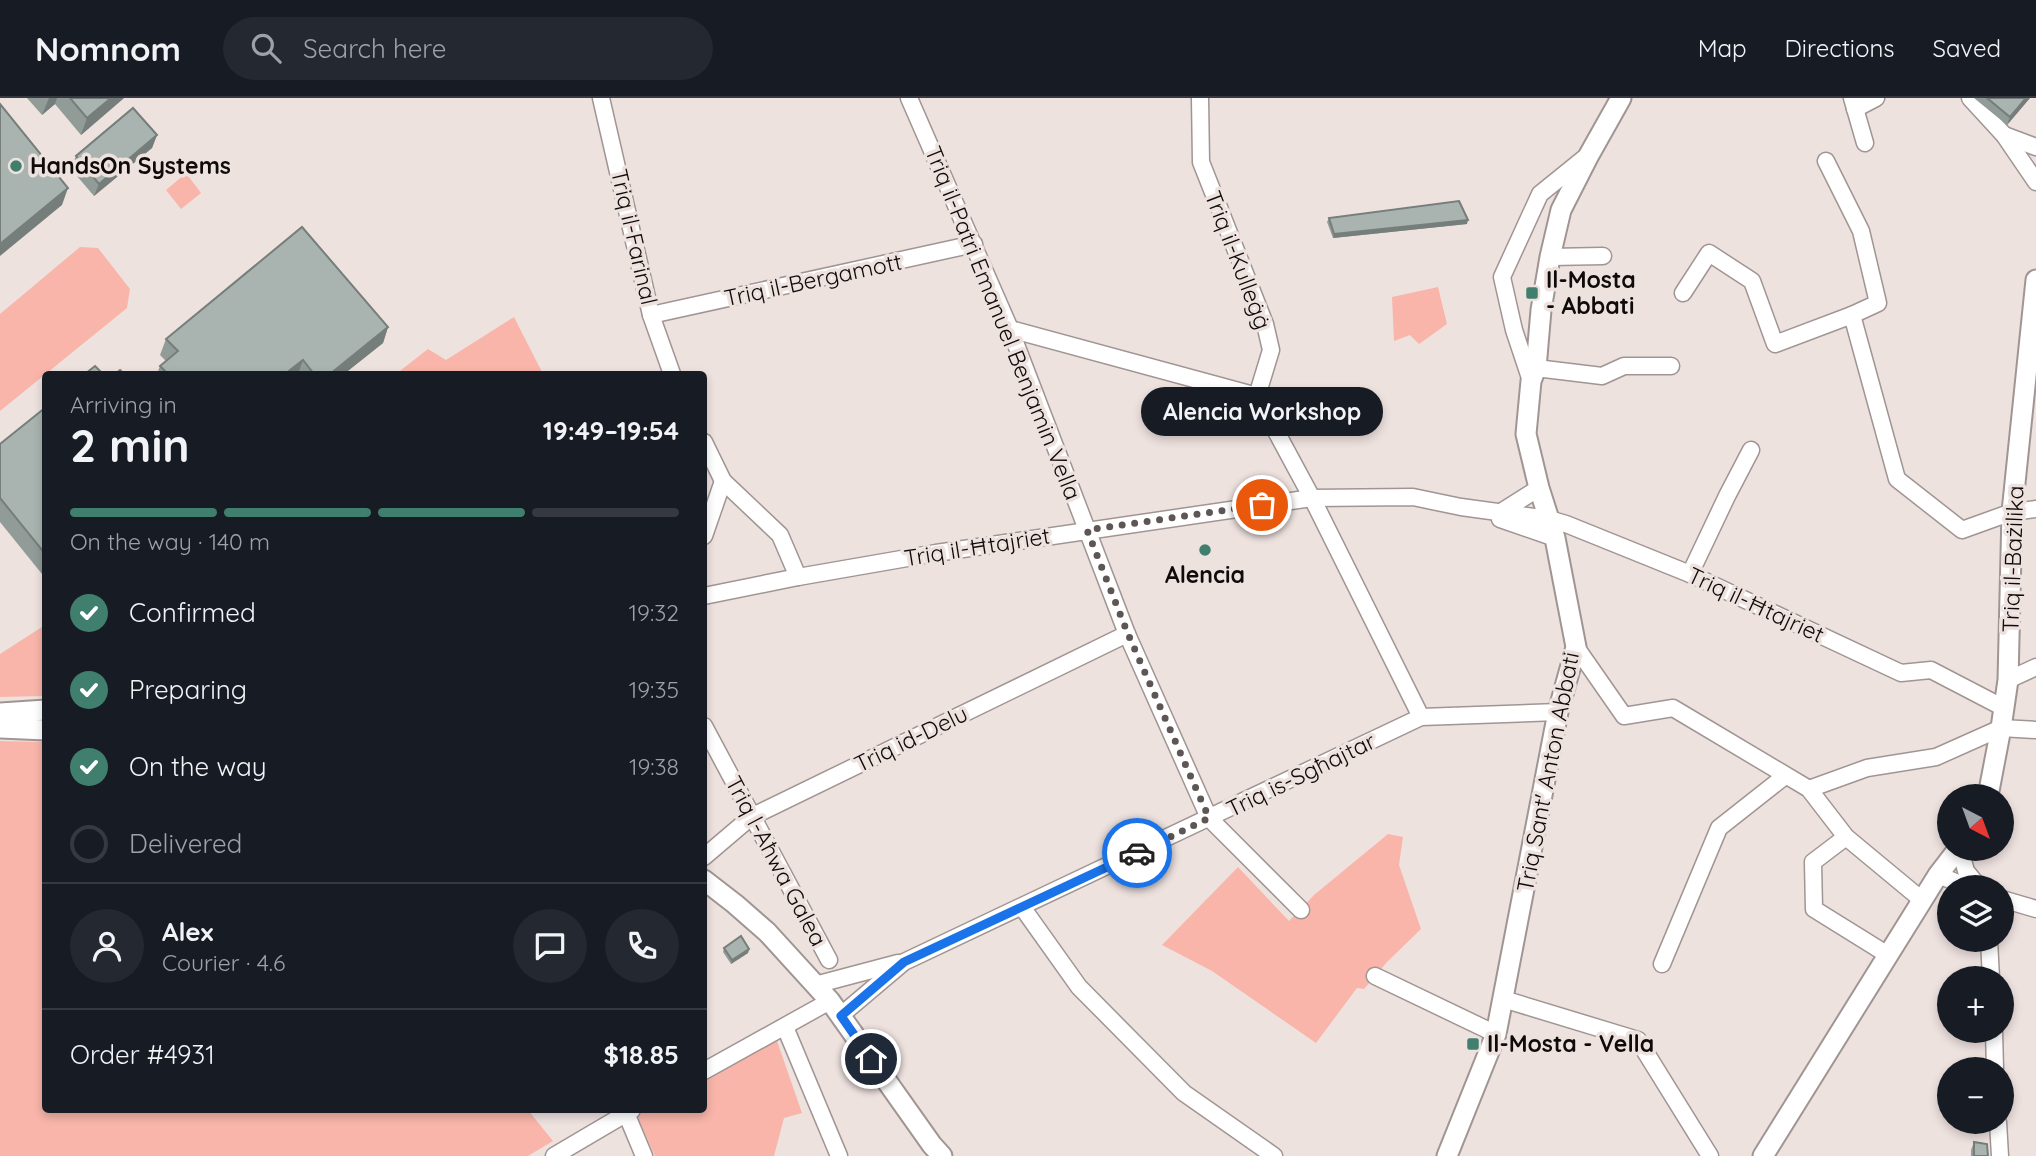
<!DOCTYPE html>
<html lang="en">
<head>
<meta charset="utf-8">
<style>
	body { margin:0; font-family:Quicksand,sans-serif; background:#242831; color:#f1f3f6; height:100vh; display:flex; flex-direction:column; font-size:26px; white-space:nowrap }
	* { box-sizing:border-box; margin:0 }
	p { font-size:23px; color:#9ea1a6 }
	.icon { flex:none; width:38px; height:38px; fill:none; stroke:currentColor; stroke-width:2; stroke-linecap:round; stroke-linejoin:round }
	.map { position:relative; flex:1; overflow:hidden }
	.side { position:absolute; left:42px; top:273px; width:665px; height:742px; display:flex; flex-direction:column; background:#171b24; border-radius:7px; box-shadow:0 4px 10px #0003 }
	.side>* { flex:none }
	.needle { width:46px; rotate:139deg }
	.fabs { position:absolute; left:1937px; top:686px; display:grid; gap:14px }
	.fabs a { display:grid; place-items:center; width:77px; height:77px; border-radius:50%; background:#171b24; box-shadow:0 4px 10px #0003; font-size:35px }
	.pin { position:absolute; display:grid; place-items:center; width:60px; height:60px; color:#fff; margin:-30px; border:4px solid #fff; border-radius:50%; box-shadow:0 2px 7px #0007 }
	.courier { position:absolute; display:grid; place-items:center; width:70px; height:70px; margin:-35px; border:5px solid #1a73e8; border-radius:50%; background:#fff; color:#222; box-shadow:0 2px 9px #0007 }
	.bubble { position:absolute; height:49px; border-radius:24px; background:#171b24; box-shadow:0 4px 10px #0003; font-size:23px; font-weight:700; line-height:49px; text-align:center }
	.summary em { font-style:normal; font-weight:700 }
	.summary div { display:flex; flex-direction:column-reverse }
	.summary { display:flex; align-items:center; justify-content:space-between; height:119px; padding:0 28px }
	h1 { font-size:46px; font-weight:700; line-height:52px }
	.bar { display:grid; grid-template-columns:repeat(4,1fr); gap:10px 7px; align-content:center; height:84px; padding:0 28px }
	.bar i { height:9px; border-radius:5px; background:#363941 }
	.bar .active { background:#407f6d }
	.bar p { grid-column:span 4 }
	.line { display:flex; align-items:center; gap:18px; padding:0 28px; border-top:2px solid #363941 }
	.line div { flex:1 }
	.round { display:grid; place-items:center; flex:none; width:74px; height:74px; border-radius:37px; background:#242831 }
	ol { padding:0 28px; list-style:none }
	li { display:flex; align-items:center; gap:21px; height:77px }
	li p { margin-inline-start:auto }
	li .icon { padding:7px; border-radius:50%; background:#407f6d; color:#fff; stroke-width:4 }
	li:last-child { color:#9ea1a6 }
	li i { width:38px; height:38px; border:4px solid #363941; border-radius:50% }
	header { display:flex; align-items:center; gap:42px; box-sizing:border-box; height:98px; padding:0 35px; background:#171b24; border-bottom:2px solid #363941 }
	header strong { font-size:33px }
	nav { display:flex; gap:38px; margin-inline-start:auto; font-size:24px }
	.search { width:490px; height:63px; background:#242831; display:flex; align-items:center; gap:18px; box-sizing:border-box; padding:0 24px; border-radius:38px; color:#9ea1a6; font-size:26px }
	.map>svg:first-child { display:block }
	.green { fill:#f9b5aa }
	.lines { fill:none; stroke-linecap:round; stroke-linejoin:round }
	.minor-casing { stroke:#a09593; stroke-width:19 }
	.tertiary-casing { stroke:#a09593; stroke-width:23 }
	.minor { stroke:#fff; stroke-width:16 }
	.tertiary { stroke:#fff; stroke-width:19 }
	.wall { fill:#919b97 }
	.shaded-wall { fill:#767e7b }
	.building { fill:#a9b4b0; stroke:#767e7b; stroke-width:2 }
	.done { stroke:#5d5655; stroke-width:7; stroke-dasharray:0 12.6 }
	.route { stroke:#1a73e8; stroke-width:9 }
	.poi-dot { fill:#407f6d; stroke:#eee2df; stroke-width:2.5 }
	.labels { text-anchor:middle; stroke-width:7; stroke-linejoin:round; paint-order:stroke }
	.poi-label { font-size:23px; font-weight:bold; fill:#0f0b0a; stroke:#eee2df; text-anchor:start }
	.street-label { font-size:23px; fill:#0f0b0a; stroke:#eee2df }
</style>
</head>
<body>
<header>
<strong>Nomnom</strong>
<div class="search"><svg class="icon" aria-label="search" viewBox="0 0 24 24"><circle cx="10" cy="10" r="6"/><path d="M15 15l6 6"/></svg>Search here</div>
<nav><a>Map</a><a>Directions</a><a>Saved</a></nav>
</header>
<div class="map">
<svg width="2036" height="1058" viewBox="0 0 2036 1058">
	<rect width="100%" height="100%" fill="#eee2df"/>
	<g class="green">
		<path d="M186 75 201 95 181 111 166 92Z"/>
		<path d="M80 149 98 150 130 191 127 210 0 313V216Z"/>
		<path d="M1438 189 1447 226 1419 246 1410 237 1394 243 1392 199Z"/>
		<path d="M514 219 543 276H396L428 251 446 262Z"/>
		<path d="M45 527V598L0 599V556Z"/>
		<path d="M0 643 45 644 46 1012H528L553 1043 528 1058H0Z"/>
		<path d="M1388 736 1403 739 1399 767 1421 831 1387 864 1364 891 1357 890 1316 945 1212 873 1162 847 1238 769 1289 823 1314 797Z"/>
		<path d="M776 940 802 1015 784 1020 774 1058H655L636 1015 643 1012H704V979Z"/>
	</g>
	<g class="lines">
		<g class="minor-casing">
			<g id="minor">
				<path d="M601 0 651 217 672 276"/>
				<path d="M909 0 1010 231 1127 536 1209 720 1301 812"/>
				<path d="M1200 0 1201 64 1265 226 1271 252 1257 298 1312 400 1421 619"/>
				<path d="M1852 0 1865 45"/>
				<path d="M1970 0 2004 37 2036 84"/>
				<path d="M1855 11 1876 0"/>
				<path d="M2004 37 2036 49"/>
				<path d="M1826 63 1861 133 1878 205 1852 217"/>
				<path d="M1550 159 1603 158"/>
				<path d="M1683 195 1709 155 1752 183 1775 246 1852 217 1897 381 1962 432 2012 414 2036 411"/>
				<path d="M651 217 974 146"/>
				<path d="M1010 231 1257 298"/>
				<path d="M1536 270 1602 278 1624 268H1671"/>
				<path d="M1531 283 1514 232 1502 179 1540 96 1587 58"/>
				<path d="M704 344 723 383 780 437 798 479"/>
				<path d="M1501 414 1539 390"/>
				<path d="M1500 421 1555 440"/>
				<path d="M704 438 723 383"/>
				<path d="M1690 476 1727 398 1751 352"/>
				<path d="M704 498 798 479 936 455 1312 400 1413 399 1461 409 1549 421 1566 426 1690 476 1901 575 1931 572 2004 610"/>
				<path d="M1576 549 1624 618 1673 610 1809 691 1846 739 1922 802"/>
				<path d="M2008 582 2036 569"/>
				<path d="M704 628 829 862"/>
				<path d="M1809 691 1867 670 1936 659 2001 630 2036 632"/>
				<path d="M1846 739 1813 764 1814 811 1888 857"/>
				<path d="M1960 751 1966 773 1979 789"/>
				<path d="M704 759 751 719 1127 536"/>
				<path d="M1938 777 1968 789"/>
				<path d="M2002 801 2036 811"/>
				<path d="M1022 809 1079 889 1184 995 1274 1058"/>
				<path d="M1989 842 1991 880"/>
				<path d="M1662 866 1719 730 1785 678"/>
				<path d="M1375 878 1496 936"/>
				<path d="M815 887 898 865"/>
				<path d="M1503 901 1638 942 1710 1058"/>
				<path d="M840 918 904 864 1421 619 1558 614"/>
				<path d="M785 929 839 1058"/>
				<path d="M1994 933 1995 971"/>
				<path d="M704 973 830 903"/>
				<path d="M626 1015 644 1058"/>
				<path d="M1998 1024 2000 1058"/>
				<path d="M554 1058 632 1012"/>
			</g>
		</g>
		<g class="tertiary-casing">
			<g id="tertiary">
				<path d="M0 615 46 612"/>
				<path d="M0 630 46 632"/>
				<path d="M1988 698 2001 630 2008 582 2012 414 2036 182"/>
				<path d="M704 782 735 806 767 834 830 903 932 1047 942 1058"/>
				<path d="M1447 1058 1496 936 1558 614 1576 549 1555 440 1539 390 1526 336 1531 283 1536 270 1541 212 1550 159 1561 112 1589 57 1621 0"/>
				<path d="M1763 1058 1938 777 1958 751"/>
			</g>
		</g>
		<use href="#minor" class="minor"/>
		<use href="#tertiary" class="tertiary"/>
	</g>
	<g class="wall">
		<path d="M27 0H124L81 37 55 6 42 17Z"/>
		<path d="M1974 0H2030L2007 27Z"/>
		<path d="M157 37 152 50 94 98 71 71 76 58Z"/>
		<path d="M1329 120 1467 126 1333 140 1327 124Z"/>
		<path d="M388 229 383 245 344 276H157L160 268 166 263 160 257 166 241Z"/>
		<path d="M46 309V481L0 424V346Z"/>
		<path d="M724 850 749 851 748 855 731 866 723 854Z"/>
		<path d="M1974 1044 1988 1058H1971V1052Z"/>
	</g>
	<g class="shaded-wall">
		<path d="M49 0H57L55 6 42 17Z"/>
		<path d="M111 0H124L81 37 87 20Z"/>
		<path d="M2026 0H2030L2007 27 2010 19Z"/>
		<path d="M157 37 152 50 94 98 99 86Z"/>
		<path d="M68 90 62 107 0 158V146Z"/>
		<path d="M1468 122 1467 126 1333 140 1334 136Z"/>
		<path d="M388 229 383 245 344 276H330Z"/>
		<path d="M303 262 298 276H285Z"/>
		<path d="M749 851 748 855 731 866 732 862Z"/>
	</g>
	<g class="building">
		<path d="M70 0H111L87 20Z"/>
		<path d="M1987 0H2026L2010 19Z"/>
		<path d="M0 6 68 90 0 146Z"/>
		<path d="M133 10 157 37 99 86 76 58Z"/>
		<path d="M1459 103 1468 122 1334 136 1329 120Z"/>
		<path d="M302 129 388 229 330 276H314L303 262 285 276H168L160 268 178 253 166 241Z"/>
		<path d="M95 268 103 276H85Z"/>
		<path d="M120 272 124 276H115Z"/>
		<path d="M46 309V457L0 400V346Z"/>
		<path d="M741 838 749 851 732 862 724 850Z"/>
		<path d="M1974 1044 1987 1046 1988 1058H1974Z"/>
	</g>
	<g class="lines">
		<path class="done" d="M1137 755 1209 720 1128 536 1087 432 1262 407"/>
		<path class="route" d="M871 961 841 918 904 864 1137 755"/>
	</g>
	<g class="poi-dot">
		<circle cx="16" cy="68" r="7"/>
		<rect x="1525" y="188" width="14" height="14" rx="3.5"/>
		<circle cx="1205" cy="452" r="7"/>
		<rect x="1466" y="939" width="14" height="14" rx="3.5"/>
	</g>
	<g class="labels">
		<g class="poi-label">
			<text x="30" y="76">HandsOn Systems</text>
			<text x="1546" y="190">Il-Mosta<tspan x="1546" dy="26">- Abbati</tspan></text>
			<text x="1205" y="485" text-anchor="middle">Alencia</text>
			<text x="1487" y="954">Il-Mosta - Vella</text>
		</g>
		<g class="street-label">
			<text transform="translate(634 139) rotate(77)" y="8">Triq il-Farinal</text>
			<text transform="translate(1238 162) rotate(69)" y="8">Triq il-Kulleġġ</text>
			<text transform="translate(813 182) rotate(-12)" y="8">Triq il-Bergamott</text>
			<text transform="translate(1003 225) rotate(68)" y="8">Triq il-Patri Emanuel Benjamin Vella</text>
			<text transform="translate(977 449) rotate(-9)" y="8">Triq il-Ħtajriet</text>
			<text transform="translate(2013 461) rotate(-88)" y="8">Triq il-Bażilika</text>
			<text transform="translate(1756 507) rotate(25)" y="8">Triq il-Ħtajriet</text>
			<text transform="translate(911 641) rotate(-26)" y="8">Triq id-Delu</text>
			<text transform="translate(1548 674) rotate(-79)" y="8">Triq Sant' Anton Abbati</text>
			<text transform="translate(1301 677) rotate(-26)" y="8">Triq is-Sgħajtar</text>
			<text transform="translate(776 763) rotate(62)" y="8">Triq l-Aħwa Galea</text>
		</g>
	</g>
</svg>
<div class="fabs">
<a><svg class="needle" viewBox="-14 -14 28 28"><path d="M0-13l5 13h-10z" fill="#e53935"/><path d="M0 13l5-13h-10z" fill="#9ea1a6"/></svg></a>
<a><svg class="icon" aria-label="layers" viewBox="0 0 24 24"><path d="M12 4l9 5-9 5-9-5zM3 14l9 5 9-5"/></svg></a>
<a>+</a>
<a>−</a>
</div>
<div class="pin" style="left:1262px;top:407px;background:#ea580c"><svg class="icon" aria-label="bag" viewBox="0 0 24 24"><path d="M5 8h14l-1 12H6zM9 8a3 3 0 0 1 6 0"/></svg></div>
<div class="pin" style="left:871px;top:961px;background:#1f2937"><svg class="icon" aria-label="home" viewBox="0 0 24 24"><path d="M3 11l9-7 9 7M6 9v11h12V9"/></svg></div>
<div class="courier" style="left:1137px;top:755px"><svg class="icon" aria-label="car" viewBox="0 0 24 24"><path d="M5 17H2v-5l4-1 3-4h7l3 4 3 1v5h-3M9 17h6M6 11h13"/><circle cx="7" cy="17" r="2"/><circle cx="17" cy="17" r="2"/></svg></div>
<div class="bubble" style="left:1141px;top:289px;width:242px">Alencia Workshop</div>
<section class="side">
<div class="summary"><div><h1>2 min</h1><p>Arriving in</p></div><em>19:49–19:54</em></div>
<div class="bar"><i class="active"></i><i class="active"></i><i class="active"></i><i></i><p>On the way · 140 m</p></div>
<ol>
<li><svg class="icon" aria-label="check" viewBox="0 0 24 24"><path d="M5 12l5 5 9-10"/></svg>Confirmed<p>19:32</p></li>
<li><svg class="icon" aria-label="check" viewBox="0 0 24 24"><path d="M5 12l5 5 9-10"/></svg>Preparing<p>19:35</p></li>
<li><svg class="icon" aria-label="check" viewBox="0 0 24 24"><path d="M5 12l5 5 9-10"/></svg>On the way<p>19:38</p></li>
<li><i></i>Delivered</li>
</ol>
<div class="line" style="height:126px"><a class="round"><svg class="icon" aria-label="person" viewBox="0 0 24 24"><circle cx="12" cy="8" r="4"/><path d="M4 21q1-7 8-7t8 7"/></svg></a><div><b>Alex</b><p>Courier · 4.6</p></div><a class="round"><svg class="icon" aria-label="chat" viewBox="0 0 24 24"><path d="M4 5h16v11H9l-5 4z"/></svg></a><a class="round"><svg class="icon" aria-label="phone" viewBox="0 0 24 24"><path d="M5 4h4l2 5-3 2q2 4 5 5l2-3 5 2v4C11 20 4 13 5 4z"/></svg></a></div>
<div class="line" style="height:91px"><div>Order #4931</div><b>$18.85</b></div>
</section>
</div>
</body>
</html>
